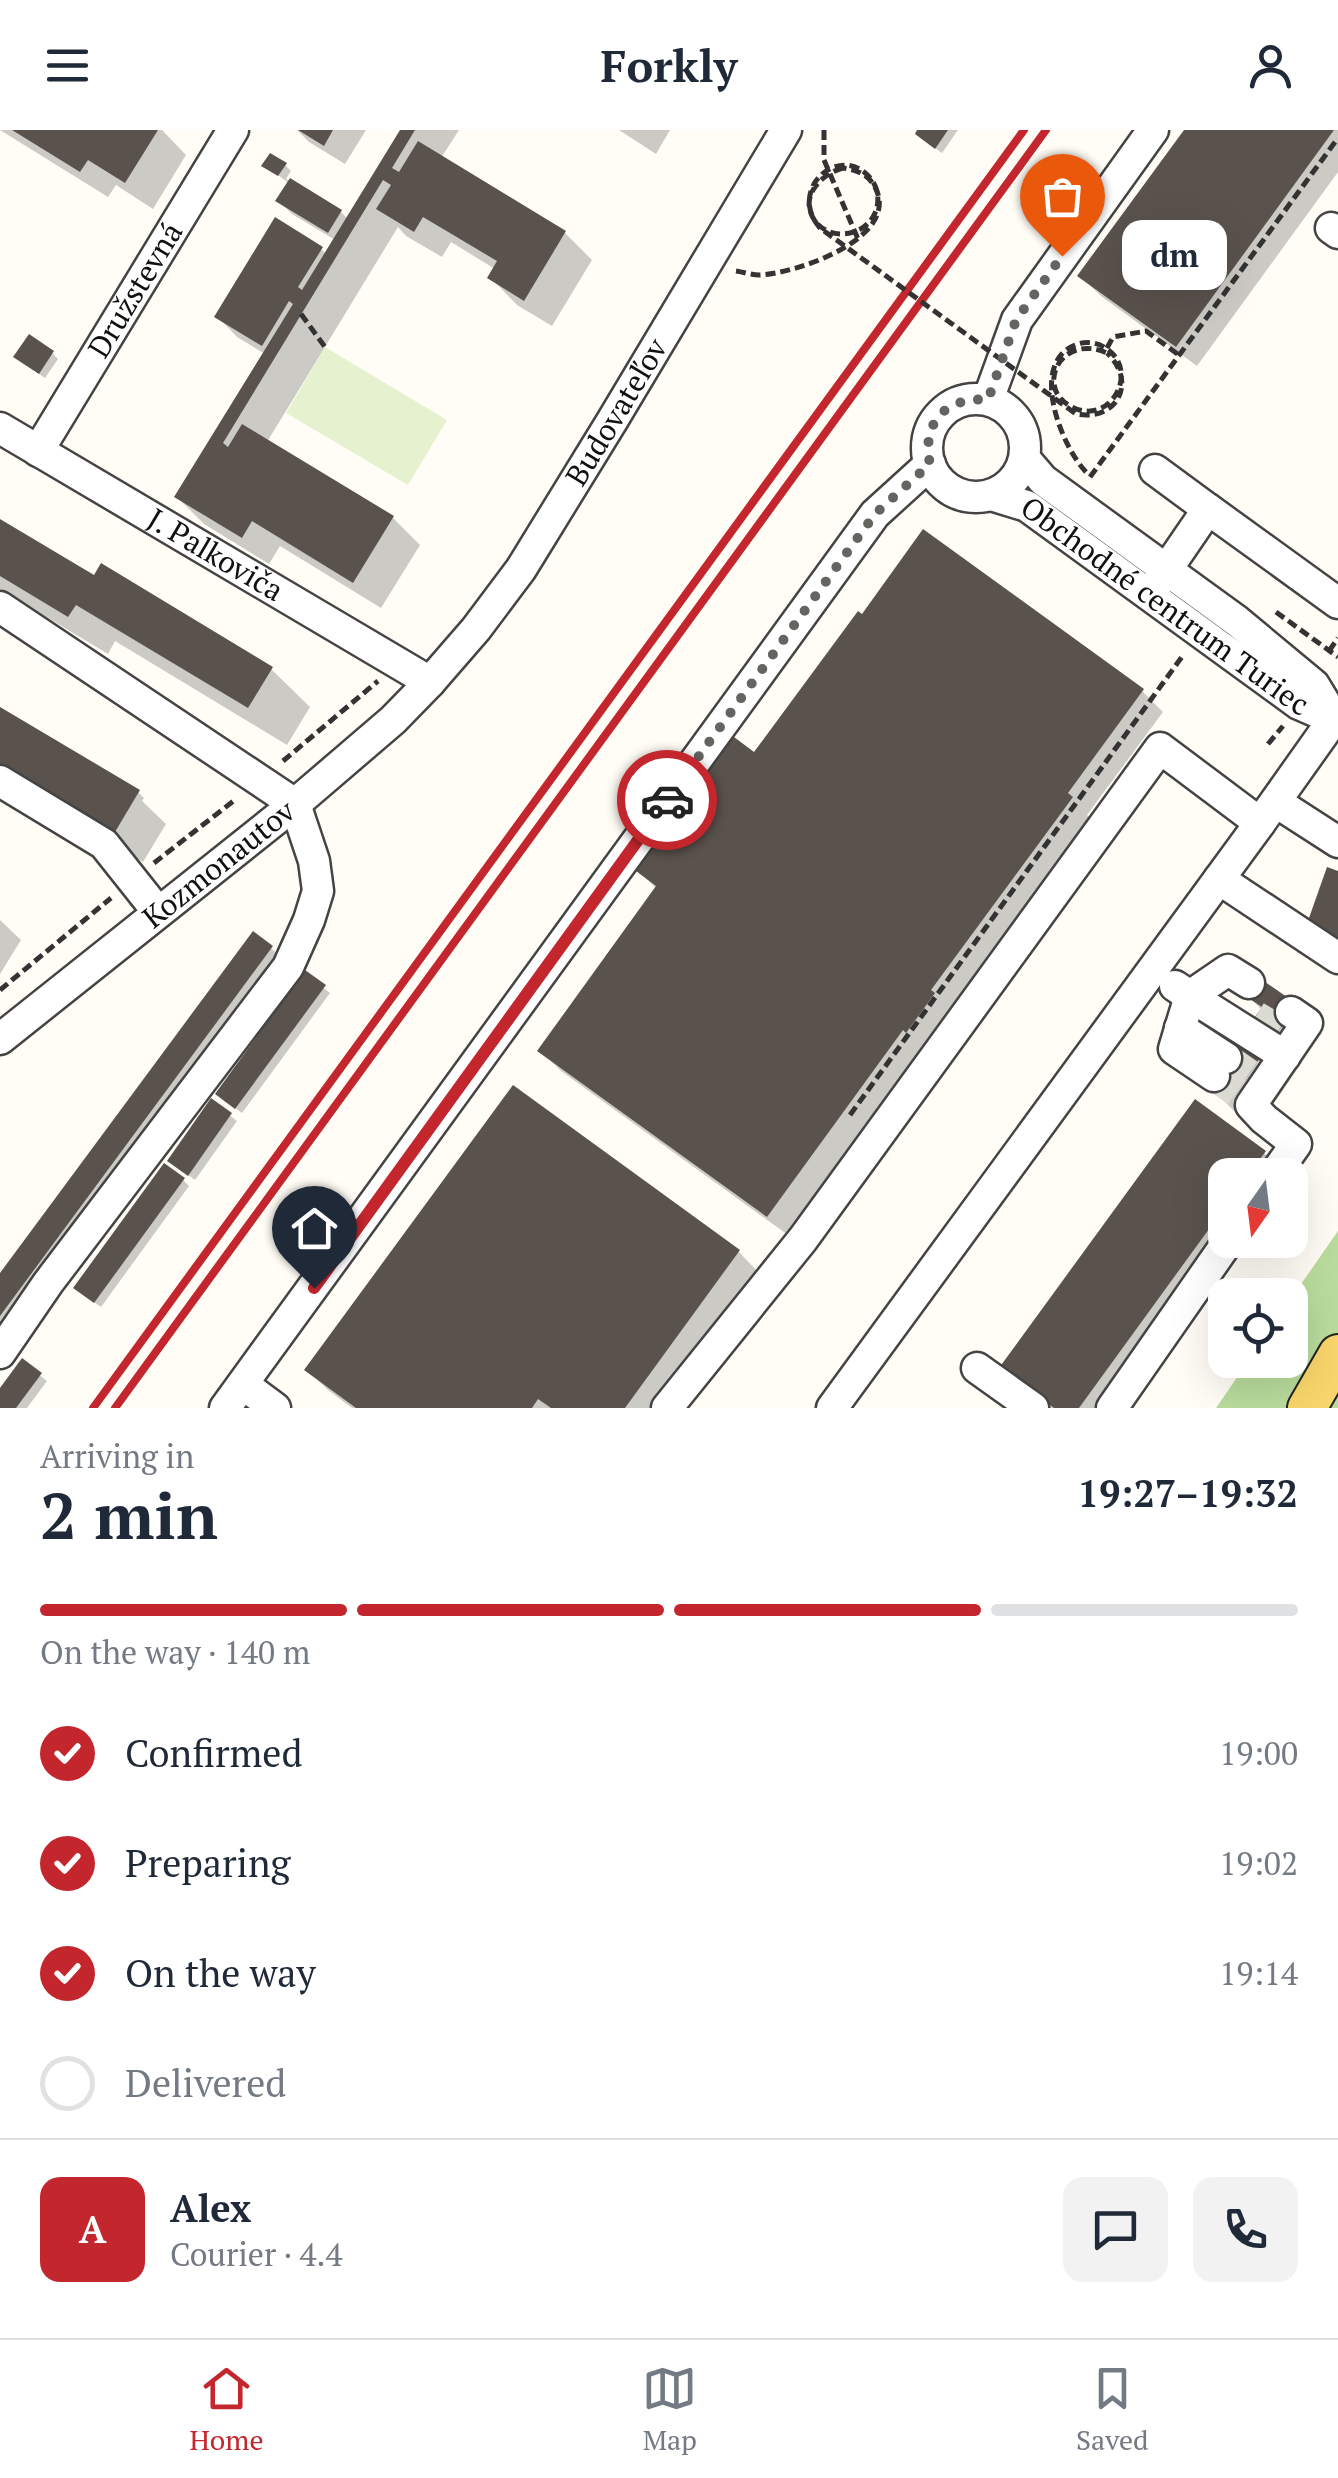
<!DOCTYPE html>
<html lang="en">
<head>
<meta charset="utf-8">
<style>
	body { margin:0; font-family:"PT Serif",serif; background:#f2f2f3; color:#1f2937; height:100vh; display:flex; flex-direction:column; font-size:38px; white-space:nowrap }
	* { box-sizing:border-box; margin:0 }
	p { font-size:32px; color:#747a83 }
	.icon { flex:none; width:55px; height:55px; fill:none; stroke:currentColor; stroke-width:2; stroke-linecap:round; stroke-linejoin:round }
	.map { position:relative; height:1278px; overflow:hidden }
	.details { display:flex; flex-direction:column; background:#fff; flex:1 }
	.details>* { flex:none }
	.needle { width:65px; rotate:194deg }
	.controls { position:absolute; left:1208px; top:1028px; display:grid; gap:20px }
	.controls a { display:grid; place-items:center; width:100px; height:100px; border-radius:20px; background:#fff; box-shadow:0 10px 40px #0002; font-size:50px }
	.pin { position:absolute; display:grid; place-items:center; width:85px; height:85px; color:#fff; margin:-102px -42px; border-radius:50% 50% 50% 0; rotate:-45deg; box-shadow:0 0 10px #0007 }
	.pin .icon { rotate:45deg }
	.courier { position:absolute; display:grid; place-items:center; width:100px; height:100px; margin:-50px; border:8px solid #c4262e; border-radius:50%; background:#fff; color:#222; box-shadow:0 2px 12px #0007 }
	.bubble { position:absolute; height:70px; border-radius:20px; background:#fff; box-shadow:0 10px 40px #0002; font-size:32px; font-weight:800; line-height:70px; text-align:center }
	.summary em { font-style:normal; font-weight:800 }
	.summary div { display:flex; flex-direction:column-reverse }
	.summary { display:flex; align-items:center; justify-content:space-between; height:170px; padding:0 40px }
	h1 { font-size:65px; font-weight:800; line-height:75px }
	.bar { display:grid; grid-template-columns:repeat(4,1fr); gap:15px 10px; align-content:center; height:120px; padding:0 40px }
	.bar i { height:12px; border-radius:8px; background:#e0e1e3 }
	.bar .selected { background:#c4262e }
	.bar p { grid-column:span 4 }
	.line { display:flex; align-items:center; gap:25px; padding:0 40px; border-top:2px solid #e0e1e3 }
	.line div { flex:1 }
	.round { display:grid; place-items:center; flex:none; width:105px; height:105px; border-radius:20px; background:#f2f2f3 }
	ol { padding:0 40px; list-style:none }
	li { display:flex; align-items:center; gap:30px; height:110px }
	li p { margin-inline-start:auto }
	li .icon { padding:10px; border-radius:50%; background:#c4262e; color:#fff; stroke-width:4 }
	li:last-child { color:#747a83 }
	li i { width:55px; height:55px; border:5px solid #e0e1e3; border-radius:50% }
	header { display:flex; justify-content:space-between; align-items:center; height:130px; padding:0 40px; background:#fff; font-size:45px; font-weight:800 }
	.menu { display:flex; justify-content:space-around; align-items:center; height:140px; border-top:2px solid #e0e1e3; background:#fff; font-size:28px; color:#747a83 }
	.menu a { display:grid; justify-items:center; gap:5px }
	.menu .selected { color:#c4262e }
	.map>svg:first-child { display:block }
	.forest { fill:#b9dc9c }
	.pitch { fill:#e6f2cf }
	.shadow { fill:#0003 }
	.building { fill:#5a524d }
	.lines { fill:none; stroke-linecap:round; stroke-linejoin:round }
	.minor-tunnel { stroke:#dbdad3; stroke-width:30; stroke-dasharray:30 15; stroke-linecap:butt }
	.minor-casing { stroke:#444; stroke-width:35 }
	.major-casing { stroke:#222; stroke-width:42 }
	.path { stroke:#333; stroke-width:5; stroke-dasharray:10 5; stroke-linecap:butt }
	.minor { stroke:#fff; stroke-width:30 }
	.major { stroke:#f9d66b; stroke-width:38 }
	.rail { stroke:#c4262e; stroke-width:8 }
	.path-bridge { stroke:#333; stroke-width:5; stroke-dasharray:10 5; stroke-linecap:butt }
	.done { stroke:#646461; stroke-width:10; stroke-dasharray:0 18 }
	.route { stroke:#c4262e; stroke-width:12 }
	.labels { text-anchor:middle; stroke-width:10; stroke-linejoin:round; paint-order:stroke }
	.street-label { font-size:30px; fill:#111; stroke:#fff }
</style>
</head>
<body>
<header><svg class="icon" aria-label="menu" viewBox="0 0 24 24"><path d="M4 6h16M4 12h16M4 18h16"/></svg>Forkly<svg class="icon" aria-label="person" viewBox="0 0 24 24"><circle cx="12" cy="8" r="4"/><path d="M4 21q1-7 8-7t8 7"/></svg></header>
<div class="map">
<svg width="1338" height="1278" viewBox="0 0 1338 1278">
	<rect width="100%" height="100%" fill="#fffdf5"/>
	<path class="forest" d="M1338 1101V1278H1216L1249 1230H1290V1170Z"/>
	<path class="pitch" d="M325 217 447 290 408 355 286 283Z"/>
	<g class="shadow">
		<path d="M0 0H162L186 25 153 79 116 55 108 67Z"/>
		<path d="M297 0H366L345 34 309 12Z"/>
		<path d="M403 0H459L441 28 565 103 592 130 552 196 517 175 490 147 495 139 451 112 442 127 406 106 398 97 267 312 393 388 420 415 381 478 280 416 269 434 204 394 177 367 265 224 237 207 217 186 321 119 327 124 335 110 292 84 279 71 289 53 265 36 285 35 291 41 286 49 341 82 348 89Z"/>
		<path d="M619 0H670L656 24Z"/>
		<path d="M921 0H958L942 23 924 10Z"/>
		<path d="M1187 0H1338V42L1197 236 1101 166 1080 146Z"/>
		<path d="M52 223 58 229 45 248 23 233Z"/>
		<path d="M0 392 95 449 271 539 310 577 287 615 115 511 108 524 0 459Z"/>
		<path d="M1142 561 1163 582 1087 685 1091 689 788 1105 561 941 541 920 657 759 631 734 755 625Z"/>
		<path d="M0 580 138 662 144 668 142 671 166 694 143 732 0 647Z"/>
		<path d="M0 790 21 810 0 844Z"/>
		<path d="M254 805 278 824 0 1199V1148Z"/>
		<path d="M306 844 330 863 242 983 224 970Z"/>
		<path d="M1245 863 1295 876 1322 903 1257 998 1237 984 1210 957 1262 880Z"/>
		<path d="M513 958 739 1122 759 1143 660 1278H352L328 1260 308 1240Z"/>
		<path d="M212 972 237 991 195 1050 176 1036Z"/>
		<path d="M1195 973 1264 1023 1287 1045H1225V1110H1248L1125 1278H1048L1030 1265Z"/>
		<path d="M183 1050 189 1056 101 1177 82 1164Z"/>
		<path d="M23 1232 47 1251 27 1278H0V1263Z"/>
	</g>
	<g class="building">
		<path d="M12 0H158L125 53 88 30 80 42Z"/>
		<path d="M298 0H333L324 16Z"/>
		<path d="M400 0H415L392 38 399 42 418 11 566 101 524 171 487 148 497 131 423 87 414 102 376 79 391 55 383 50 223 313 228 317 242 294 394 386 353 453 252 391 242 408 174 367 293 174 289 171 262 216 214 187 275 87 323 117 298 157 302 160Z"/>
		<path d="M917 0H948L935 19 915 4Z"/>
		<path d="M1184 0H1334L1176 217 1077 146Z"/>
		<path d="M270 23 287 33 278 46 261 36Z"/>
		<path d="M290 48 342 80 328 103 275 71Z"/>
		<path d="M29 204 54 221 39 244 13 227Z"/>
		<path d="M0 389 94 445 101 433 273 537 248 578 76 475 68 487 0 446Z"/>
		<path d="M923 399 1144 559 1068 663 1073 667 931 860 935 863 906 903 903 900 767 1087 537 921 656 756 628 735 726 601 754 622 858 481 862 484Z"/>
		<path d="M0 577 140 660 115 702 0 634Z"/>
		<path d="M1327 737 1338 741V821L1333 835 1297 822Z"/>
		<path d="M253 801 273 816 0 1186V1143Z"/>
		<path d="M305 840 326 855 235 979 215 964Z"/>
		<path d="M1255 845 1297 874 1229 973 1206 957 1262 877 1242 864Z"/>
		<path d="M513 955 740 1120 625 1278H551L538 1269 532 1278H356L304 1240Z"/>
		<path d="M211 968 232 983 188 1046 167 1031Z"/>
		<path d="M1195 969 1266 1021 1248 1045H1225V1077L1079 1278H1054L999 1238Z"/>
		<path d="M164 1033 185 1048 94 1173 73 1158Z"/>
		<path d="M22 1228 42 1243 16 1278H0V1258Z"/>
	</g>
	<g class="lines">
		<g class="minor-tunnel">
			<path d="M1256 886 1279 900"/>
			<path d="M1226 928 1249 944"/>
			<path d="M1214 946 1237 962"/>
		</g>
		<g class="minor-casing">
			<g id="minor">
				<path d="M1331 98 1338 103"/>
				<circle cx="976" cy="318" r="49"/>
				<path d="M988 270 1017 190 1153 0"/>
				<path id="s1" d="M0 298 430 552"/>
				<path id="s2" d="M38 321 233 0"/>
				<path d="M1025 329 1043 350 1237 491 1314 555 1334 588"/>
				<path d="M1155 340 1208 379 1156 455"/>
				<path id="s3" d="M991 365 1027 376 1299 574 1338 591"/>
				<path d="M1208 379 1338 473"/>
				<path d="M0 477 295 674 314 731 318 761 309 790 288 837 48 1153 0 1223"/>
				<path d="M0 651 104 714 158 782"/>
				<path d="M1276 672 1338 712"/>
				<path d="M1219 749 1338 828"/>
				<path d="M1175 856 1190 866 1228 840 1249 853"/>
				<path d="M1180 898 1226 928"/>
				<path id="s4" d="M0 909 295 674 393 590 430 552 476 499 521 439 612 291 786 0"/>
				<path d="M1214 946 1174 919 1190 866 1285 926"/>
				<path d="M1274 1045 1296 1014 1264 989 1251 975 1307 893 1291 882"/>
				<path d="M977 1238 1033 1278"/>
				<path d="M244 1255 275 1278"/>
				<path d="M225 1278 875 384 930 334"/>
				<path d="M667 1278 803 1109 1160 618 1260 693 1338 583"/>
				<path d="M832 1278 1260 693"/>
				<path d="M1112 1278 1229 1110"/>
			</g>
		</g>
		<g class="major-casing">
			<path id="major" d="M1307 1278 1338 1224"/>
		</g>
		<g class="path">
			<path d="M824 0V30L858 109"/>
			<path d="M736 141C743 142 752 145 759 145 795 144 902 108 875 57 868 44 857 40 843 38"/>
			<path d="M301 184 325 217"/>
			<path d="M1107 218 1113 207 1146 201 1179 225"/>
			<path d="M1086 342C1062 317 1028 234 1075 215 1084 211 1096 212 1104 217 1142 239 1111 297 1072 277 1034 259 1060 202 1107 223"/>
			<path d="M1090 347 1338 8"/>
			<path d="M1276 482 1338 527"/>
			<path d="M1329 521 1338 508"/>
			<path d="M1268 614 1283 596"/>
			<path d="M283 631 378 551"/>
			<path d="M154 733 236 669"/>
			<path d="M0 860 111 768"/>
			<path d="M850 985 1184 524"/>
		</g>
		<use href="#minor" class="minor"/>
		<use href="#major" class="major"/>
		<g class="rail">
			<path d="M93 1278 1024 0"/>
			<path d="M115 1278 1046 0"/>
		</g>
		<path class="path-bridge" d="M843 38C821 44 798 67 815 91 830 111 863 107 874 85 880 74 879 59 871 49 841 11 786 59 820 98L1076 284C1117 292 1138 252 1107 223"/>
	</g>
	<g class="lines">
		<path class="done" d="M667 670 875 384 930 334C921 292 947 266 988 270L1016 190 1062 126"/>
		<path class="route" d="M314 1158 667 670"/>
	</g>
	<g class="labels">
		<g class="street-label">
			<text dy="10" stroke="none"><textPath href="#s2" startOffset="188">Družstevná</textPath></text>
			<text dy="10" stroke="none"><textPath href="#s4" startOffset="888">Budovateľov</textPath></text>
			<text dy="10" stroke="none"><textPath href="#s1" startOffset="250">J. Palkoviča</textPath></text>
			<text dy="10" stroke="none"><textPath href="#s3" startOffset="208">Obchodné centrum Turiec</textPath></text>
			<text dy="10" stroke="none"><textPath href="#s4" startOffset="280">Kozmonautov</textPath></text>
		</g>
	</g>
</svg>
<div class="controls">
<a><svg class="needle" viewBox="-14 -14 28 28"><path d="M0-13l5 13h-10z" fill="#e53935"/><path d="M0 13l5-13h-10z" fill="#747a83"/></svg></a>
<a><svg class="icon" aria-label="locate" viewBox="0 0 24 24"><circle cx="12" cy="12" r="6"/><path d="M12 2v4M12 18v4M2 12h4M18 12h4"/></svg></a>
</div>
<div class="pin" style="left:1062px;top:126px;background:#ea580c"><svg class="icon" aria-label="bag" viewBox="0 0 24 24"><path d="M5 8h14l-1 12H6zM9 8a3 3 0 0 1 6 0"/></svg></div>
<div class="pin" style="left:314px;top:1158px;background:#1f2937"><svg class="icon" aria-label="home" viewBox="0 0 24 24"><path d="M3 11l9-7 9 7M6 9v11h12V9"/></svg></div>
<div class="courier" style="left:667px;top:670px"><svg class="icon" aria-label="car" viewBox="0 0 24 24"><path d="M5 17H2v-5l4-1 3-4h7l3 4 3 1v5h-3M9 17h6M6 11h13"/><circle cx="7" cy="17" r="2"/><circle cx="17" cy="17" r="2"/></svg></div>
<div class="bubble" style="left:1122px;top:90px;width:105px">dm</div>
</div>
<section class="details">
<div class="summary"><div><h1>2 min</h1><p>Arriving in</p></div><em>19:27–19:32</em></div>
<div class="bar"><i class="selected"></i><i class="selected"></i><i class="selected"></i><i></i><p>On the way · 140 m</p></div>
<ol>
<li><svg class="icon" aria-label="check" viewBox="0 0 24 24"><path d="M5 12l5 5 9-10"/></svg>Confirmed<p>19:00</p></li>
<li><svg class="icon" aria-label="check" viewBox="0 0 24 24"><path d="M5 12l5 5 9-10"/></svg>Preparing<p>19:02</p></li>
<li><svg class="icon" aria-label="check" viewBox="0 0 24 24"><path d="M5 12l5 5 9-10"/></svg>On the way<p>19:14</p></li>
<li><i></i>Delivered</li>
</ol>
<div class="line" style="height:180px"><b class="round" style="background:#c4262e;color:#fff">A</b><div><b>Alex</b><p>Courier · 4.4</p></div><a class="round"><svg class="icon" aria-label="chat" viewBox="0 0 24 24"><path d="M4 5h16v11H9l-5 4z"/></svg></a><a class="round"><svg class="icon" aria-label="phone" viewBox="0 0 24 24"><path d="M5 4h4l2 5-3 2q2 4 5 5l2-3 5 2v4C11 20 4 13 5 4z"/></svg></a></div>
</section>
<nav class="menu">
<a class="selected"><svg class="icon" aria-label="home" viewBox="0 0 24 24"><path d="M3 11l9-7 9 7M6 9v11h12V9"/></svg>Home</a>
<a><svg class="icon" aria-label="map" viewBox="0 0 24 24"><path d="M3 6l6-2 6 2 6-2v14l-6 2-6-2-6 2zM9 4v14M15 6v14"/></svg>Map</a>
<a><svg class="icon" aria-label="saved" viewBox="0 0 24 24"><path d="M7 4h10v16l-5-4-5 4z"/></svg>Saved</a>
</nav>
</body>
</html>
